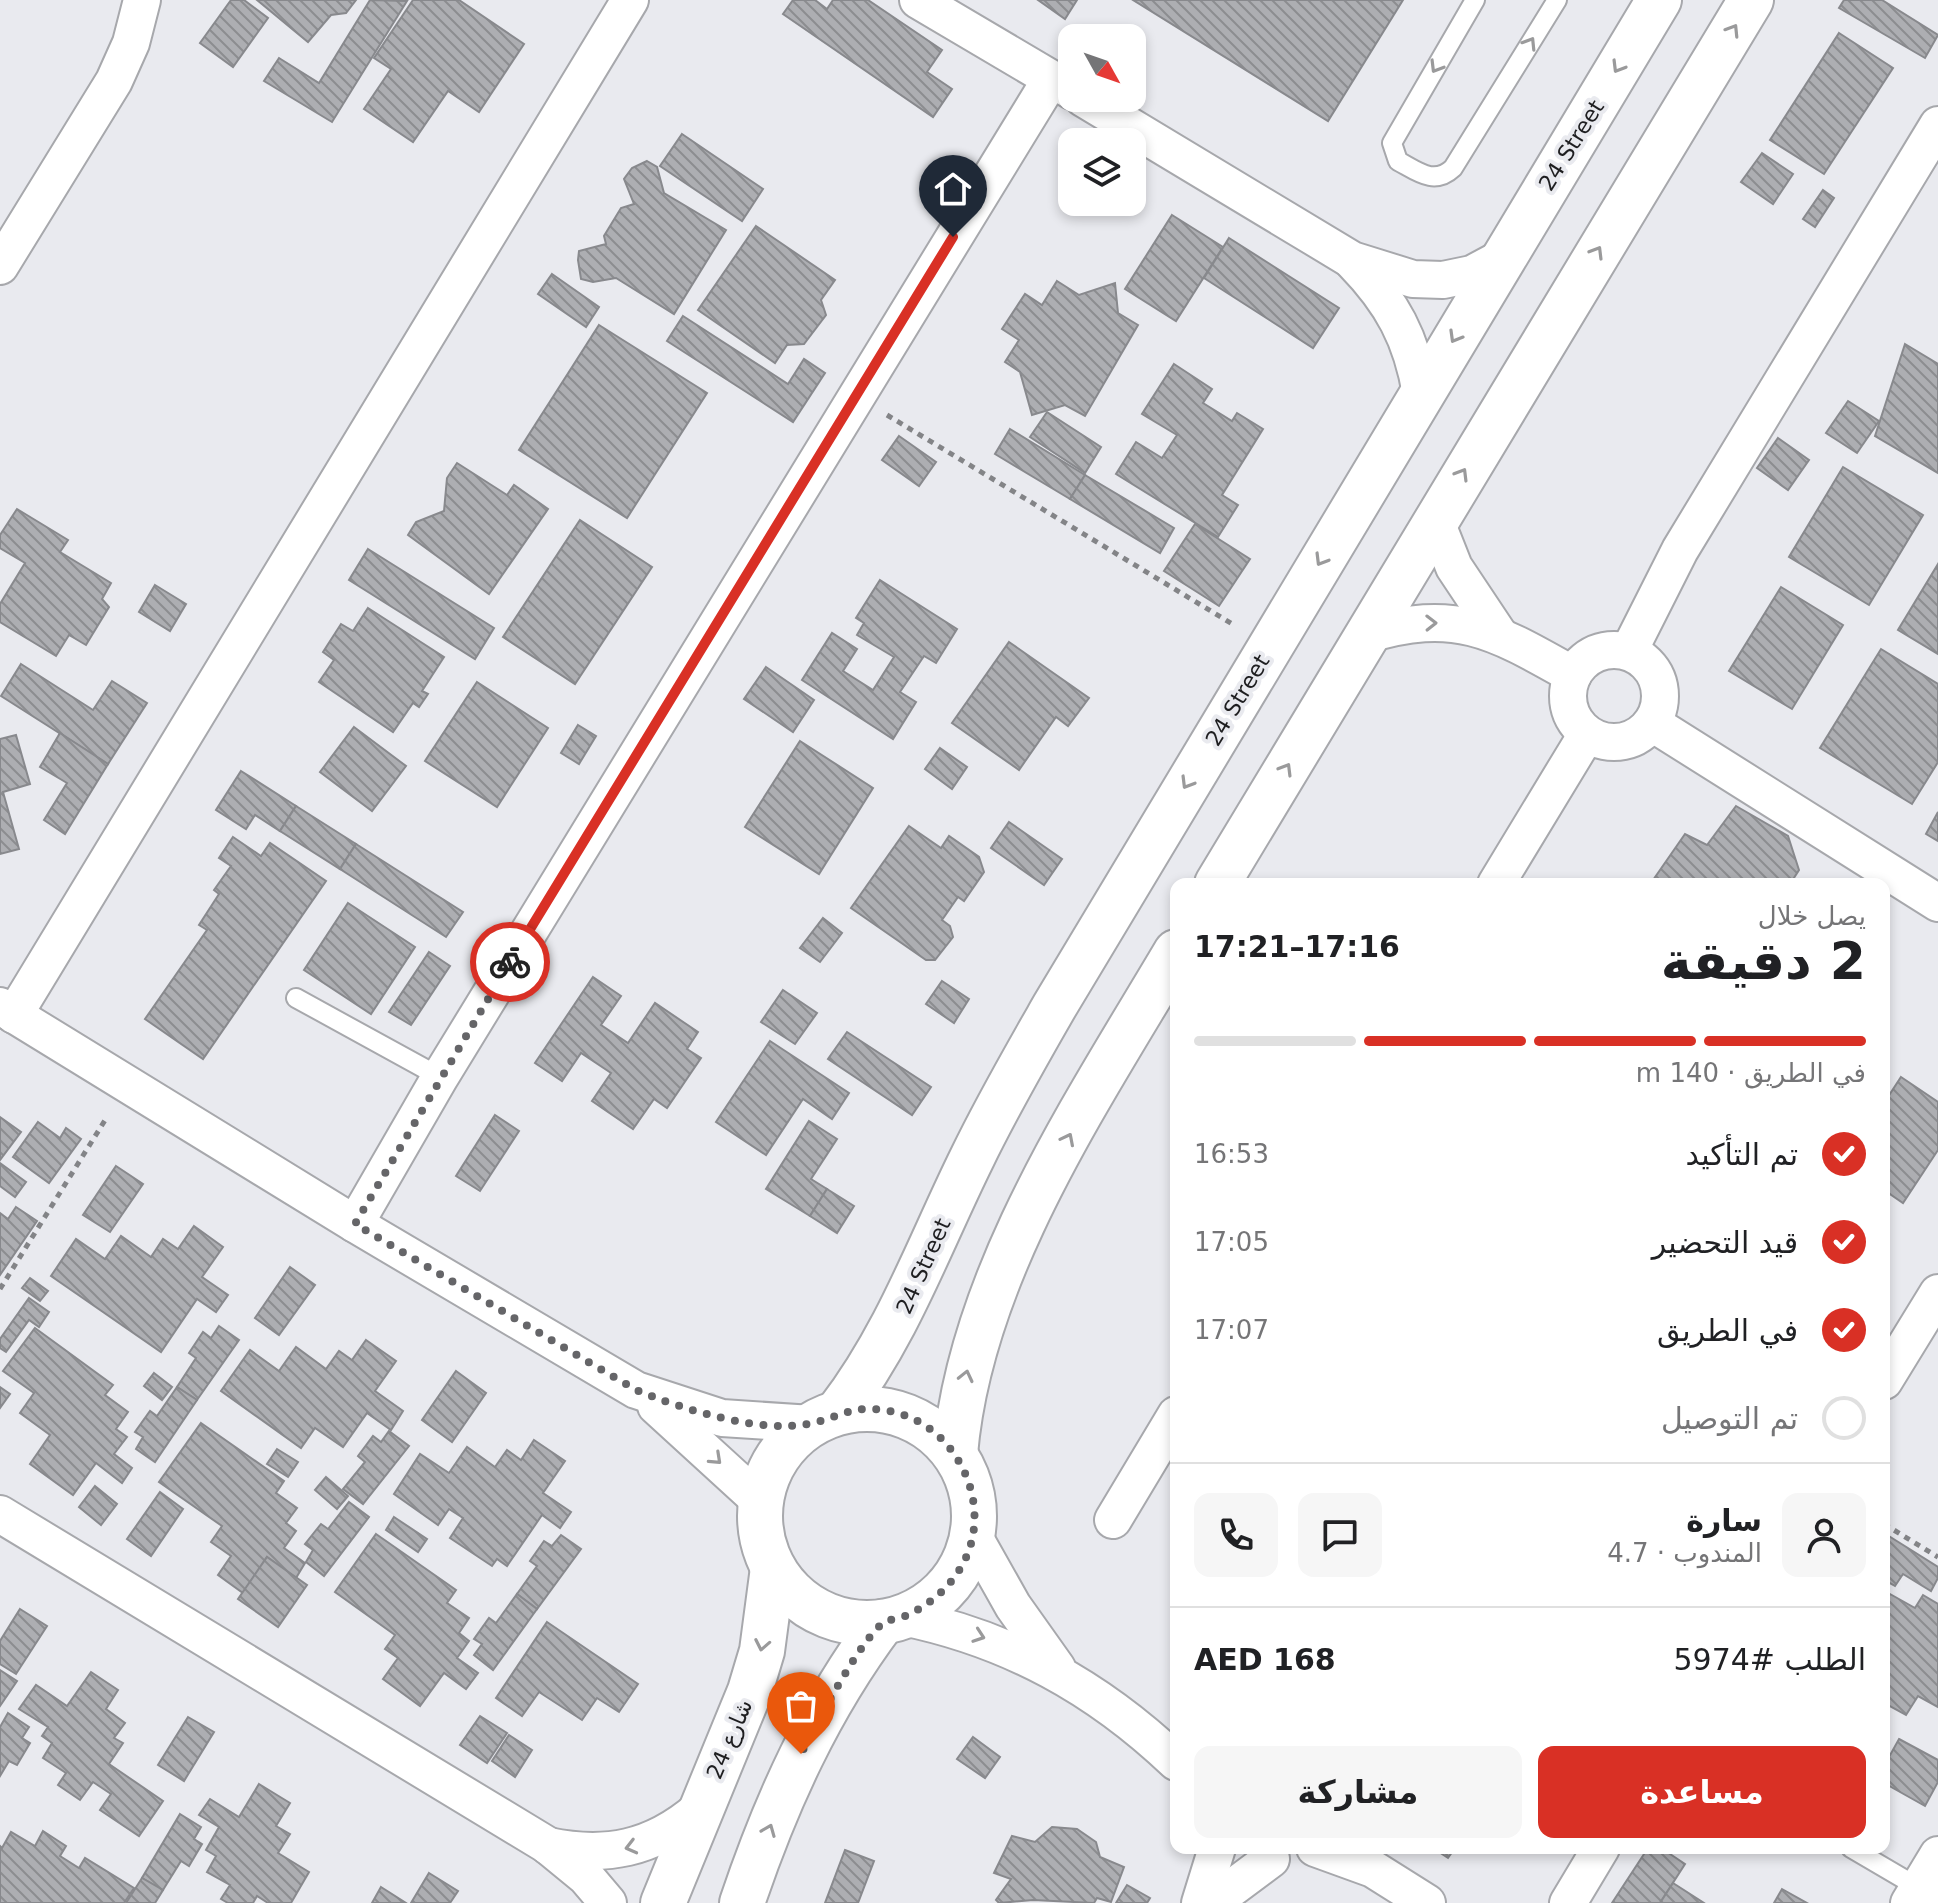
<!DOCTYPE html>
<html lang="ar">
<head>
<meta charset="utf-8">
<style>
	body { margin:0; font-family:"DejaVu Sans",Cairo,sans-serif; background:#f6f6f6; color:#202124; direction:rtl; height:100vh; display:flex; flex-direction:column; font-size:30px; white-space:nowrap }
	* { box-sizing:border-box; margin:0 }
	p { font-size:26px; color:#757577 }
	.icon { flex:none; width:44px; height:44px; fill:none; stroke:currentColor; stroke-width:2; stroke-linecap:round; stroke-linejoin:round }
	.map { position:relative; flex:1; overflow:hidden; direction:ltr }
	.panel { position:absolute; left:1170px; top:878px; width:720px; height:976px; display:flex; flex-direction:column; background:#fff; border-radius:16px; box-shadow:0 4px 12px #0003; direction:rtl }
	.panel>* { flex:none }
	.needle { width:52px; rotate:130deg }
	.tools { position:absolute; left:1058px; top:24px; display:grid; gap:16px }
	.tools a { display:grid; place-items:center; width:88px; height:88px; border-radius:16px; background:#fff; box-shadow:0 4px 12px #0003; font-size:40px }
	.pin { position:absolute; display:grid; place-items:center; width:68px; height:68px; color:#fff; margin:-82px -34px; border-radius:50% 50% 50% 0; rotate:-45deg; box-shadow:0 0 8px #0007 }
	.pin .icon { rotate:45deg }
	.courier { position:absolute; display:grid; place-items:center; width:80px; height:80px; margin:-40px; border:6px solid #d93025; border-radius:50%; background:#fff; color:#222; box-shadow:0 2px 10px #0007 }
	.headline em { font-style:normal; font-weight:700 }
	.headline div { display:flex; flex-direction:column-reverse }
	.headline { display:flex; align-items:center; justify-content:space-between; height:136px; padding:0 24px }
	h1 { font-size:52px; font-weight:700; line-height:60px }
	.bar { display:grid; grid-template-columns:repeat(4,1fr); gap:12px 8px; align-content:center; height:96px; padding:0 24px }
	.bar i { height:10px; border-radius:6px; background:#e0e0e0 }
	.bar .on { background:#d93025 }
	.bar p { grid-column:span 4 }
	.line { display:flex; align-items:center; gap:20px; padding:0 24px; border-top:2px solid #e0e0e0 }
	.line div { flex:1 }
	.round { display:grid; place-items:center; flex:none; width:84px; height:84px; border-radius:16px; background:#f6f6f6 }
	ol { padding:0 24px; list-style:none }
	li { display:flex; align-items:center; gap:24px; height:88px }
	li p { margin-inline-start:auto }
	li .icon { padding:8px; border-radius:50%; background:#d93025; color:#fff; stroke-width:4 }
	li:last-child { color:#757577 }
	li i { width:44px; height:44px; border:4px solid #e0e0e0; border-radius:50% }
	.button { display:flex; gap:16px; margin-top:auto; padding:16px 24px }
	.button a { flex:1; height:92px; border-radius:16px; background:#d93025; color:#fff; font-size:32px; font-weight:700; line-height:92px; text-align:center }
	.button a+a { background:#f6f6f6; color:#202124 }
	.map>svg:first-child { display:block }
	.building { fill:url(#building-back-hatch); stroke:#88898d; stroke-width:2 }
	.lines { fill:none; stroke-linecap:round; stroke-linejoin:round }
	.service-casing { stroke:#a7a8ac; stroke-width:22 }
	.minor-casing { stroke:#a7a8ac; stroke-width:40 }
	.tertiary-casing { stroke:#a7a8ac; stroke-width:48 }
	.path { stroke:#838487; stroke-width:5; stroke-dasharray:6 6; stroke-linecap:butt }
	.service { stroke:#fff; stroke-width:18 }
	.minor { stroke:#fff; stroke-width:36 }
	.tertiary { stroke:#fff; stroke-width:44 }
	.oneway { stroke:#9a9a9b }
	.done { stroke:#656568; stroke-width:8; stroke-dasharray:0 14.4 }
	.route { stroke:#d93025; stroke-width:10 }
	.labels { text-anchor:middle; stroke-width:8; stroke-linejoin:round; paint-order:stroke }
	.street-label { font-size:22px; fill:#1e1e20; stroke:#e9eaef }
</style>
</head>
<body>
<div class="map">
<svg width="1938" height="1903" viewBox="0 0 1938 1903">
	<defs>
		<pattern id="building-back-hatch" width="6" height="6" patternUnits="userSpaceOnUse" patternTransform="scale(2)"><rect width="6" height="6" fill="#adaeb2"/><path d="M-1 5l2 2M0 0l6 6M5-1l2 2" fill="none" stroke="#8c8d90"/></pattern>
	</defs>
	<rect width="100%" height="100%" fill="#e9eaef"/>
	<g class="building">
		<path d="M231 0H244L268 18 233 67 200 43Z"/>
		<path d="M257 0H356L346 13 331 15 308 42Z"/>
		<path d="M370 0 407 1 332 122 264 81 279 58 319 83Z"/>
		<path d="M413 0H459L524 44 479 112 448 91 413 142 364 109 391 69 374 58Z"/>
		<path d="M793 0H815L827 9 833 0H868L942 50 927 72 952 89 933 117 783 14Z"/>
		<path d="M1038 0H1077L1065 19Z"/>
		<path d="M1133 0H1403L1328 121Z"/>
		<path d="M1844 0H1882L1938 35 1925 58 1839 8Z"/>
		<path d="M1839 33 1893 68 1824 174 1770 140Z"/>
		<path d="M682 134 763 189 742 221 660 166Z"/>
		<path d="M1762 153 1793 174 1773 204 1741 182Z"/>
		<path d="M647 161 657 167 664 193 726 230 674 314 616 278 593 282 581 279 578 260 579 251 606 244 604 236 621 208 634 204 624 179 632 168Z"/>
		<path d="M1823 190 1834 198 1815 227 1803 219Z"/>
		<path d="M1172 215 1223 247 1176 321 1125 289Z"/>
		<path d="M756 226 835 280 821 300 826 315 804 344 787 345 775 363 698 310Z"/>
		<path d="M1229 238 1339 308 1313 348 1204 278Z"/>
		<path d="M552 274 599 307 586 327 538 294Z"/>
		<path d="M1057 281 1079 295 1115 283 1118 313 1138 325 1085 416 1065 405 1032 415 1020 372 1005 362 1019 340 1002 329 1025 294 1042 305Z"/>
		<path d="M683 316 788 384 804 359 825 373 793 422 667 341Z"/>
		<path d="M599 325 707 393 627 518 519 450Z"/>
		<path d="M1905 344 1938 364V473L1875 436Z"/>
		<path d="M1174 364 1212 389 1203 403 1232 421 1237 413 1263 429 1222 495 1238 505 1218 537 1116 474 1136 442 1162 458 1177 435 1142 414Z"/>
		<path d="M1848 401 1879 421 1857 453 1826 433Z"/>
		<path d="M1047 412 1101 447 1085 473 1030 437Z"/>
		<path d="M1010 429 1085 475 1070 499 995 454Z"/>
		<path d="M899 436 936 462 919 486 882 460Z"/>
		<path d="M1778 438 1809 460 1788 490 1757 468Z"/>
		<path d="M457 463 507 495 514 485 548 509 489 594 408 535 416 522 444 511 447 478Z"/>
		<path d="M1843 467 1923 515 1869 605 1789 557Z"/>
		<path d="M1085 475 1174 528 1160 553 1070 499Z"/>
		<path d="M17 509 68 540 60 552 111 583 102 599 109 607 86 645 69 635 56 656 0 622V604L25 563 0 548V535Z"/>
		<path d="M580 520 652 567 575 684 503 637Z"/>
		<path d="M1195 524 1250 559 1219 606 1164 571Z"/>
		<path d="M368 549 494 628 475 659 349 580Z"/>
		<path d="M1938 564V654L1898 630Z"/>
		<path d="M880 580 957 629 936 663 924 656 900 692 916 702 893 739 802 680 832 633 857 649 843 671 873 690 894 657 857 635 864 623 856 618Z"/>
		<path d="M155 585 186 604 170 631 139 612Z"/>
		<path d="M1781 587 1843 625 1792 709 1729 671Z"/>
		<path d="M368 608 444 657 422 691 428 694 419 707 413 703 393 732 319 682 334 660 323 652 341 624 353 631Z"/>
		<path d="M1009 642 1089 698 1068 726 1056 717 1019 770 952 723Z"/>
		<path d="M1881 649 1938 684V762L1912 804 1820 748Z"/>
		<path d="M21 664 93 710 112 681 147 703 108 764 1 696Z"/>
		<path d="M766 667 814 700 793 732 744 699Z"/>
		<path d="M477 682 548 728 497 807 425 761Z"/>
		<path d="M578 725 596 736 579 764 561 753Z"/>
		<path d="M354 727 406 766 372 811 320 772Z"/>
		<path d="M60 733 108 764 65 834 44 820 67 783 40 767Z"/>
		<path d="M16 735 30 784 3 792 19 849 0 854V739Z"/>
		<path d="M800 741 873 788 819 874 745 827Z"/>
		<path d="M940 748 967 767 952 789 925 769Z"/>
		<path d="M241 771 296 806 280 831 255 815 246 829 216 810Z"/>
		<path d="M296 806 356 844 340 869 280 831Z"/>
		<path d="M1736 806 1788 836 1799 870 1790 884 1651 883 1685 834 1707 845Z"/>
		<path d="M1938 812V841L1926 834Z"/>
		<path d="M1009 822 1062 859 1044 885 991 848Z"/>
		<path d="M909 826 941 848 949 836 979 857 984 872 964 901 958 897 942 920 950 926 953 937 935 960H926L851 908Z"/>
		<path d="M233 837 261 856 270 843 326 881 203 1059 145 1019 207 930 199 925 219 894 214 890 231 866 219 858Z"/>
		<path d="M356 844 463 912 446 937 340 869Z"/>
		<path d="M348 903 415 947 371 1014 304 970Z"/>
		<path d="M823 918 842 933 820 962 800 948Z"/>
		<path d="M429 952 450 966 411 1025 389 1012Z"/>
		<path d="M593 977 621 996 601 1025 628 1043 655 1003 698 1032 687 1049 701 1058 667 1108 654 1099 633 1129 592 1101 611 1073 581 1053 562 1081 535 1063Z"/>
		<path d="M942 981 969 999 954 1023 926 1004Z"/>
		<path d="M783 990 817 1013 795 1044 761 1022Z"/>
		<path d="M847 1032 931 1087 912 1115 828 1059Z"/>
		<path d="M770 1041 849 1093 832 1119 803 1099 766 1155 716 1122Z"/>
		<path d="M1901 1077 1938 1102V1150L1903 1203 1884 1190V1103Z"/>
		<path d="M495 1115 519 1131 480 1191 456 1176Z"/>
		<path d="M0 1117 21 1132 0 1160Z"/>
		<path d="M809 1121 837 1139 811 1179 827 1189 810 1216 766 1189Z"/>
		<path d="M38 1122 60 1138 66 1128 81 1139 49 1183 13 1157Z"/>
		<path d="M0 1163 26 1182 15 1197 0 1186Z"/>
		<path d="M116 1166 143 1184 110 1232 83 1215Z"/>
		<path d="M827 1189 854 1206 837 1233 810 1216Z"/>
		<path d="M16 1207 37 1221 0 1275V1213L8 1219Z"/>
		<path d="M194 1226 223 1247 202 1277 228 1295 216 1312 197 1299 161 1352 51 1276 76 1239 105 1259 121 1236 151 1257 163 1239 178 1249Z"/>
		<path d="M290 1267 315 1285 279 1335 255 1318Z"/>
		<path d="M30 1278 48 1291 40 1301 22 1288Z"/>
		<path d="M29 1298 49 1312 39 1327 29 1320 6 1352 0 1348V1339Z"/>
		<path d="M219 1326 239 1340 197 1400 177 1387 196 1358 189 1353 203 1332 211 1338Z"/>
		<path d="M35 1328 113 1385 105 1395 128 1412 116 1429 127 1437 114 1454 132 1468 122 1483 96 1463 73 1495 30 1464 50 1435 20 1413 34 1393 3 1371Z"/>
		<path d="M366 1340 396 1361 375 1391 403 1411 391 1430 367 1413 343 1447 315 1428 301 1448 221 1391 250 1350 279 1371 296 1347 326 1369 339 1351 352 1360Z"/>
		<path d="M456 1371 486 1393 452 1442 422 1420Z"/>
		<path d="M154 1373 172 1387 162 1400 144 1386Z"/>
		<path d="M0 1387 10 1394 0 1408Z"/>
		<path d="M177 1387 197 1400 155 1462 136 1449 143 1437 135 1432 150 1411 157 1416Z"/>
		<path d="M201 1423 284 1481 276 1493 297 1508 286 1523 296 1531 284 1548 305 1563 296 1578 267 1557 243 1593 218 1575 231 1556 211 1542 222 1526 159 1482Z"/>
		<path d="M389 1431 409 1446 363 1504 343 1489 365 1462 358 1456 373 1436 381 1442Z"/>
		<path d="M534 1440 565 1461 543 1493 571 1512 560 1528 542 1515 507 1566 497 1559 492 1566 450 1538 463 1518 449 1509 438 1525 394 1494 420 1454 449 1473 467 1447 495 1467 507 1450 521 1460Z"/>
		<path d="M277 1449 298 1462 288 1477 267 1464Z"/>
		<path d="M326 1477 348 1496 337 1509 315 1490Z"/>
		<path d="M95 1486 117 1504 101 1525 79 1507Z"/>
		<path d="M160 1492 183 1509 151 1556 127 1539Z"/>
		<path d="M349 1502 369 1517 324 1576 306 1562 313 1550 305 1544 321 1524 328 1529Z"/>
		<path d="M394 1517 427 1539 418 1552 386 1530Z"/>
		<path d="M1884 1533 1938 1567V1578L1931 1591 1903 1574 1895 1586 1884 1580Z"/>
		<path d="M376 1534 456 1590 447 1603 469 1618 459 1633 469 1641 457 1658 478 1673 466 1689 444 1673 420 1706 383 1679 398 1658 385 1649 395 1635 335 1592Z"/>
		<path d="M561 1535 581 1549 537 1609 517 1594 537 1566 530 1561 544 1541 552 1546Z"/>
		<path d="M267 1557 307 1585 278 1627 238 1599Z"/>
		<path d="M517 1594 537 1609 493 1670 474 1655 482 1644 474 1639 489 1618 496 1623Z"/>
		<path d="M1890 1594 1915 1608 1923 1595 1938 1604V1707L1918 1696 1906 1715 1884 1703V1604Z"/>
		<path d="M20 1609 47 1626 16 1674 0 1664V1641Z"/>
		<path d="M547 1622 638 1684 619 1712 597 1698 582 1720 539 1692 522 1716 496 1698Z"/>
		<path d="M0 1670 17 1681 0 1706Z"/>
		<path d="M91 1672 118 1690 106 1709 125 1723 114 1738 123 1743 109 1764 163 1801 139 1836 100 1810 111 1794 93 1782 80 1800 58 1785 66 1773 43 1758 52 1743 42 1736 48 1727 19 1709 36 1685 67 1706Z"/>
		<path d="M8 1713 29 1727 22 1738 30 1743 17 1765 9 1761 0 1776V1727Z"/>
		<path d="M480 1716 507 1733 487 1763 460 1745Z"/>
		<path d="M188 1717 214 1732 184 1781 158 1765Z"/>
		<path d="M509 1735 532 1750 515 1777 492 1761Z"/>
		<path d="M973 1737 1000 1757 985 1778 957 1759Z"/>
		<path d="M1899 1739 1938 1760V1782L1925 1806 1884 1783V1766Z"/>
		<path d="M259 1784 290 1803 276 1826 290 1834 278 1853 309 1872 291 1903H268L257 1896 253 1903H228L221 1899 230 1885 207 1872 216 1856 206 1850 219 1827 199 1815 210 1799 239 1817Z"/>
		<path d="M180 1814 201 1827 194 1839 202 1844 189 1866 181 1861 163 1890 142 1878Z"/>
		<path d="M1052 1827 1077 1829 1096 1842 1100 1857 1124 1867 1111 1902 1097 1898 1094 1903 1033 1900 999 1903 996 1900 1011 1879 994 1873 1012 1836 1035 1842Z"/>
		<path d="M43 1831 66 1846 60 1856 79 1868 85 1858 134 1888 124 1903H0V1846L2 1848 11 1832 35 1846Z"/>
		<path d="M1433 1848H1455L1448 1858Z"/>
		<path d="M1648 1848H1661L1685 1864 1660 1903H1612Z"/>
		<path d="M845 1850 874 1861 858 1903H825Z"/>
		<path d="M429 1873 458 1891 450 1903H411Z"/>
		<path d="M142 1878 163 1890 155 1903H126Z"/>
		<path d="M1673 1883 1704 1903H1660Z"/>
		<path d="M1127 1885 1150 1898 1147 1903H1116Z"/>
		<path d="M381 1887 406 1903H372Z"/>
		<path d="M1782 1889 1807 1903H1774Z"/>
	</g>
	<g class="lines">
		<g class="service-casing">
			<g id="service">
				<path d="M1475 0 1392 143 1398 161C1417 171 1434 186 1453 168L1557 0"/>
				<path d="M296 998 440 1077"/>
				<path d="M1851 1848 1938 1899"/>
			</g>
		</g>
		<g class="minor-casing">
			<g id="minor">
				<path d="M918 0 1072 91"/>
				<path d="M1083 98 1352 260 1413 279 1443 280 1472 274 1500 259"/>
				<path d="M1353 262C1392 302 1412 339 1421 394"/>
				<path d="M0 266 114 81 131 43 142 0"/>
				<path d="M1435 519 1454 567 1498 633"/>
				<path d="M1366 635C1456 607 1495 631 1573 675"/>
				<circle cx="1614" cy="696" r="46"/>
				<path d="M1629 651 1680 550 1938 125"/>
				<path d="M1652 723 1938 903"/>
				<path d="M1496 884 1587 734"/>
				<path d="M0 1006 355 1224 636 1390 722 1418 812 1424"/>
				<path d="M14 1015 630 0"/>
				<path d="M355 1224 440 1077 1051 79"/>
				<path d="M1884 1381 1938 1293"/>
				<path d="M656 1406 761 1502"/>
				<path d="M0 1514 547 1845 586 1877 608 1903"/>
				<path d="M1113 1520 1176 1415"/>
				<path d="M973 1535 1013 1606 1057 1668"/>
				<path d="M903 1617C1010 1639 1097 1687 1176 1762"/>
				<path d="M548 1846C606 1858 652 1849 698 1810"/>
				<path d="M1315 1848 1373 1869 1427 1903"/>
				<path d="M1200 1903 1217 1848"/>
				<path d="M1212 1903 1271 1859"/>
				<path d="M1568 1903 1601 1848"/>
				<path d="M1909 1903 1938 1855"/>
			</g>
		</g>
		<g class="tertiary-casing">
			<g id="tertiary">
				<path d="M1217 884 1751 0"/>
				<circle cx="867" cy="1516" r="107"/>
				<path d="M838 1412C898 1334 929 1245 972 1158 997 1106 1026 1056 1054 1007L1659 0"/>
				<path d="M955 1454C970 1275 1086 1104 1176 952"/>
				<path d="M663 1903 750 1691 762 1651 773 1568"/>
				<path d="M742 1903C776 1802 819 1707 883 1622"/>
			</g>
		</g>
		<g class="path">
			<path d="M887 415 1234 625"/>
			<path d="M0 1289 107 1117"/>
			<path d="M1884 1524 1938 1557"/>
		</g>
		<use href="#service" class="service"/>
		<use href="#minor" class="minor"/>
		<use href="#tertiary" class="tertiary"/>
	</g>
	<defs><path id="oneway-chevron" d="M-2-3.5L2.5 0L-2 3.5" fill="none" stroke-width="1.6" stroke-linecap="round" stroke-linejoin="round" transform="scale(2)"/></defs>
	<g class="oneway">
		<use href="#oneway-chevron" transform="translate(1733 30) rotate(-58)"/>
		<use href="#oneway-chevron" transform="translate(1530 43) rotate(-58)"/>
		<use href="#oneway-chevron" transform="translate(1436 67) rotate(121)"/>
		<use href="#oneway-chevron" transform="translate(1618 67) rotate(121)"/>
		<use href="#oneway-chevron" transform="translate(1597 252) rotate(-59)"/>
		<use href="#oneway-chevron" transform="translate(1455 337) rotate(120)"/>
		<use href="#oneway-chevron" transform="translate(1462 474) rotate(-59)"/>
		<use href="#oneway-chevron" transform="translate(1321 560) rotate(121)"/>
		<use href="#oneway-chevron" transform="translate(1431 623) rotate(-1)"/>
		<use href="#oneway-chevron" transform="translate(1286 769) rotate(-59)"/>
		<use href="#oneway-chevron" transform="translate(1187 783) rotate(121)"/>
		<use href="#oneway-chevron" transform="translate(1068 1139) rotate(-63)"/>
		<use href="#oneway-chevron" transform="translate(966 1376) rotate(-77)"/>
		<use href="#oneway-chevron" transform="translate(716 1459) rotate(43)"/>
		<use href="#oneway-chevron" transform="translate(979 1636) rotate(19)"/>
		<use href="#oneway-chevron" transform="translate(762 1645) rotate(101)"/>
		<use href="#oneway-chevron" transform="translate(769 1830) rotate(-68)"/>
		<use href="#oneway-chevron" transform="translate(631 1847) rotate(166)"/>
	</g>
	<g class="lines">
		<path class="done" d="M510 962 355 1224 636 1390C682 1409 763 1435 813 1423 842 1416 855 1404 889 1411 959 1424 999 1511 958 1572 945 1592 925 1608 903 1617 897 1619 890 1619 885 1622 864 1633 813 1729 801 1754"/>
		<path class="route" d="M510 962 953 237"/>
	</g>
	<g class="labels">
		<g class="street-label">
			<text transform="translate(1571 145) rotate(-58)" y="8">24 Street</text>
			<text transform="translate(1237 700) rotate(-59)" y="8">24 Street</text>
			<text transform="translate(923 1266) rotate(-66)" y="8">24 Street</text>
			<text transform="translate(729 1739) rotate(-67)" y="8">شارع 24</text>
		</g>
	</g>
</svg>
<div class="tools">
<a><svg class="needle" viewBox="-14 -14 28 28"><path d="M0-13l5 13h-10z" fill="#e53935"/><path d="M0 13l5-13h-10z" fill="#757577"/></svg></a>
<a><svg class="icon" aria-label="layers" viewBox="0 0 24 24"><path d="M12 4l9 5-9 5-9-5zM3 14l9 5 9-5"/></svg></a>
</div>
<div class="pin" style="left:801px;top:1754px;background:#ea580c"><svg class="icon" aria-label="bag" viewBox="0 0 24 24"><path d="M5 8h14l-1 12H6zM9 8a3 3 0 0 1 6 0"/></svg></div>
<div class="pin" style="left:953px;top:237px;background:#1f2937"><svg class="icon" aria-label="home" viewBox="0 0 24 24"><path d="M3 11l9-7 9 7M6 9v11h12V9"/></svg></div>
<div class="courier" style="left:510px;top:962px"><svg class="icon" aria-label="bike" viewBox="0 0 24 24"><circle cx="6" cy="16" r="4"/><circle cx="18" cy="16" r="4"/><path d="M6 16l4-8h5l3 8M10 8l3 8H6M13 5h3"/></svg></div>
<section class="panel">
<div class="headline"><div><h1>2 دقيقة</h1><p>يصل خلال</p></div><em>17:16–17:21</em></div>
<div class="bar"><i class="on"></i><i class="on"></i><i class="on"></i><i></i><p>في الطريق · 140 m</p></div>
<ol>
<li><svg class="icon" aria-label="check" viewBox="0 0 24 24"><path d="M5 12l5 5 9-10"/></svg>تم التأكيد<p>16:53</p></li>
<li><svg class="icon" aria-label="check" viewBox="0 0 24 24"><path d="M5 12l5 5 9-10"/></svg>قيد التحضير<p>17:05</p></li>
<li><svg class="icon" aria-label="check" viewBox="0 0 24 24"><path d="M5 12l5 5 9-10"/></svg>في الطريق<p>17:07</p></li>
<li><i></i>تم التوصيل</li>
</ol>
<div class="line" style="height:144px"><a class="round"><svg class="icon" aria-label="person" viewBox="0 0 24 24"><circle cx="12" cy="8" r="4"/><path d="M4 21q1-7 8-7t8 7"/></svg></a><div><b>سارة</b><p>المندوب · 4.7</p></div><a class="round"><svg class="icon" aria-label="chat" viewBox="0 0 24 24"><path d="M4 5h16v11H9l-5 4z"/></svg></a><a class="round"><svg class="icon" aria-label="phone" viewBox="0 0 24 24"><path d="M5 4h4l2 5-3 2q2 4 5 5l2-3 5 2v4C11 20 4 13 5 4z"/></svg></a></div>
<div class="line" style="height:104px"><div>الطلب #5974</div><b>AED 168</b></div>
<div class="button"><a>مساعدة</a><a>مشاركة</a></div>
</section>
</div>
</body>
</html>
